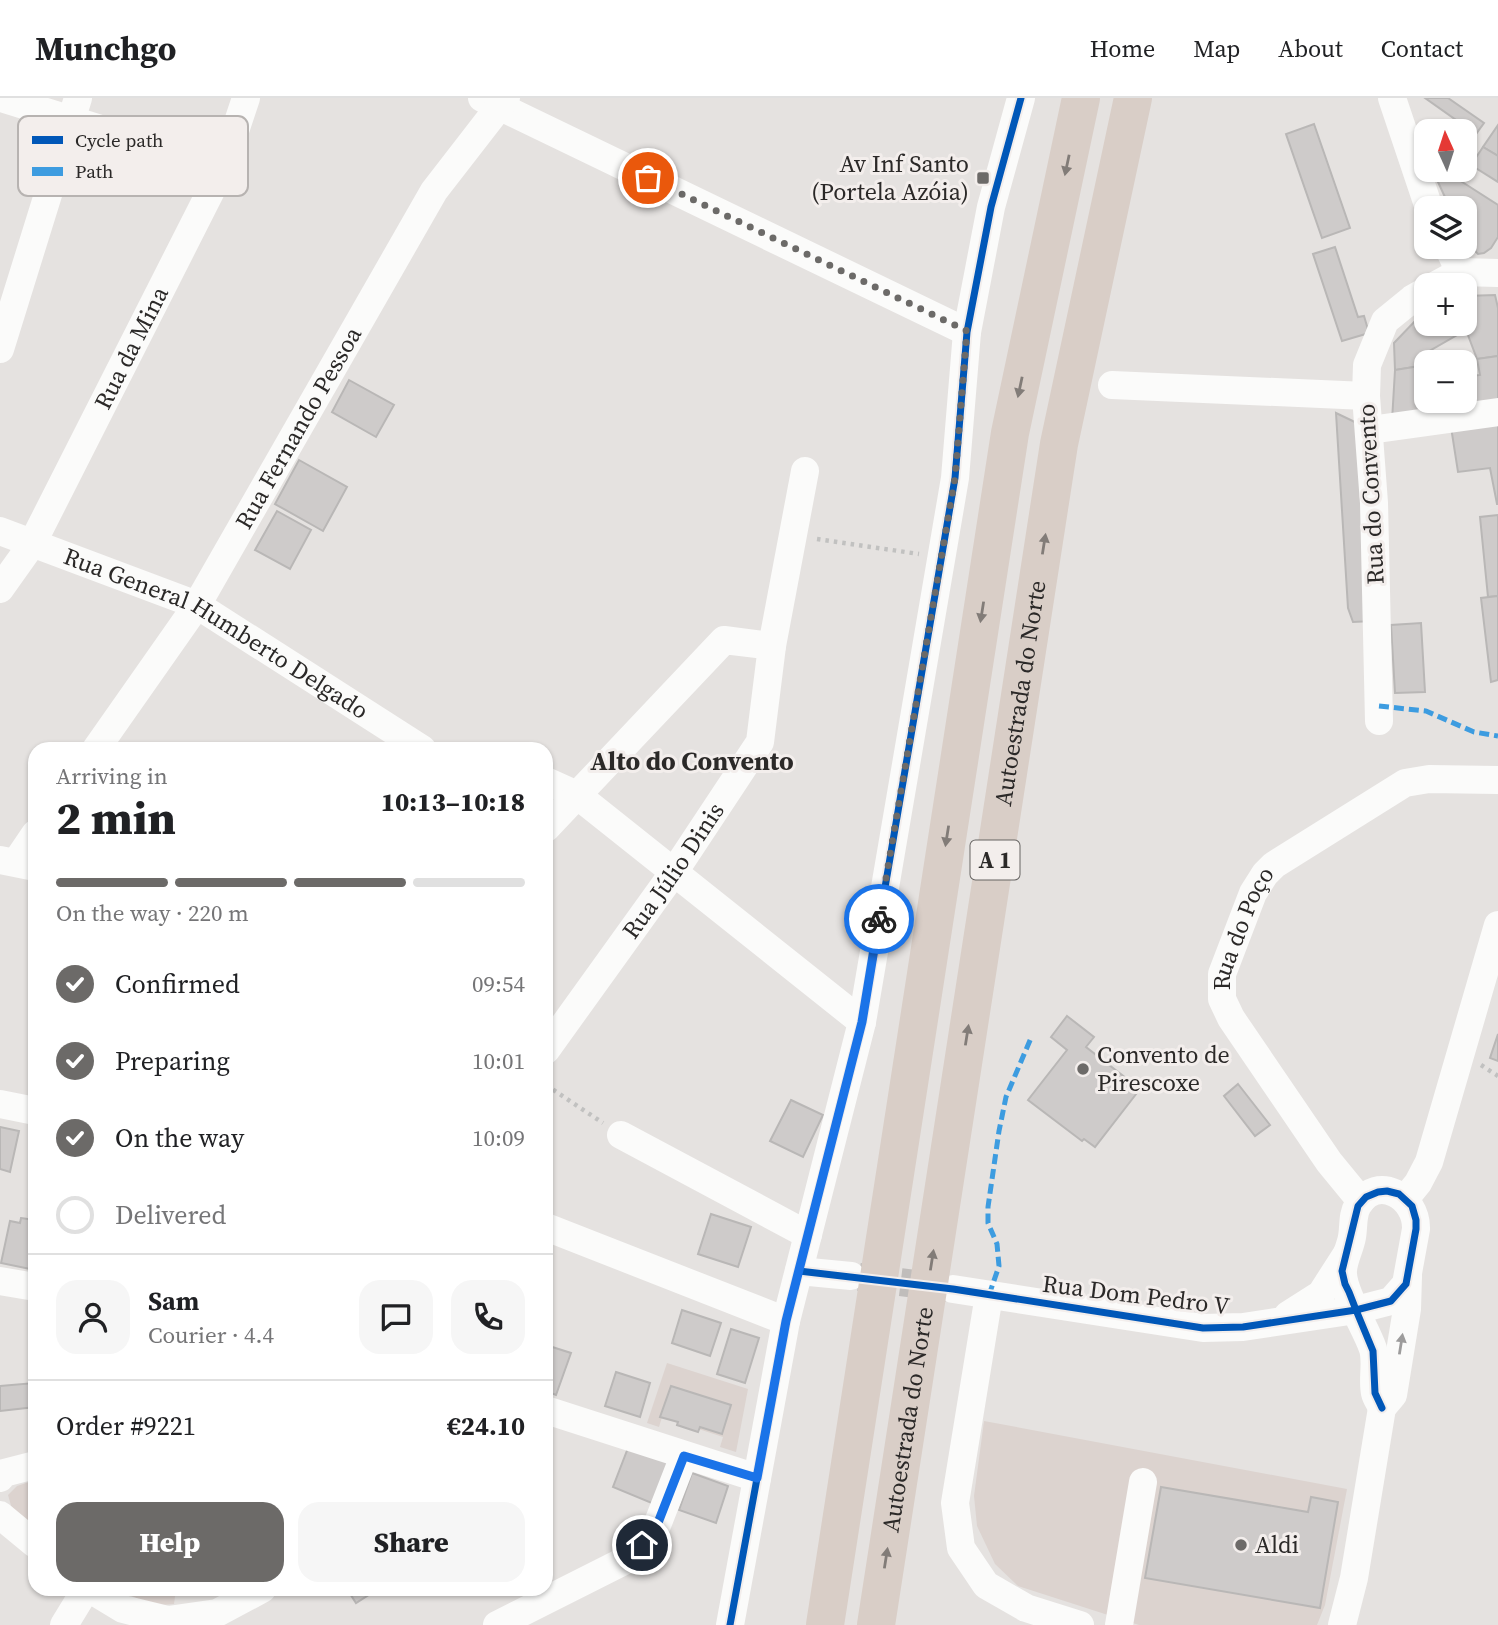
<!DOCTYPE html>
<html lang="en">
<head>
<meta charset="utf-8">
<style>
	body { margin:0; font-family:"Source Serif 4",serif; background:#f6f6f6; color:#202124; height:100vh; display:flex; flex-direction:column; font-size:26px; white-space:nowrap }
	* { box-sizing:border-box; margin:0 }
	p { font-size:23px; color:#757577 }
	.icon { flex:none; width:38px; height:38px; fill:none; stroke:currentColor; stroke-width:2; stroke-linecap:round; stroke-linejoin:round }
	.map { position:relative; flex:1; overflow:hidden }
	.details { position:absolute; left:28px; top:644px; width:525px; height:854px; display:flex; flex-direction:column; background:#fff; border-radius:21px; box-shadow:0 2px 5px #0004 }
	.details>* { flex:none }
	.needle { width:46px; rotate:357deg }
	.tools { position:absolute; left:1414px; top:21px; display:grid; gap:14px }
	.tools a { display:grid; place-items:center; width:63px; height:63px; border-radius:14px; background:#fff; box-shadow:0 2px 5px #0004; font-size:35px }
	.pin { position:absolute; display:grid; place-items:center; width:60px; height:60px; color:#fff; margin:-30px; border:4px solid #fff; border-radius:50%; box-shadow:0 2px 7px #0007 }
	.courier { position:absolute; display:grid; place-items:center; width:70px; height:70px; margin:-35px; border:5px solid #1a73e8; border-radius:50%; background:#fff; color:#222; box-shadow:0 2px 9px #0007 }
	.head em { font-style:normal; font-weight:800 }
	.head div { display:flex; flex-direction:column-reverse }
	.head { display:flex; align-items:center; justify-content:space-between; height:119px; padding:0 28px }
	h1 { font-size:46px; font-weight:800; line-height:52px }
	.bar { display:grid; grid-template-columns:repeat(4,1fr); gap:10px 7px; align-content:center; height:84px; padding:0 28px }
	.bar i { height:9px; border-radius:5px; background:#e0e0e0 }
	.bar .active { background:#6c6a68 }
	.bar p { grid-column:span 4 }
	.line { display:flex; align-items:center; gap:18px; padding:0 28px; border-top:2px solid #e0e0e0 }
	.line div { flex:1 }
	.round { display:grid; place-items:center; flex:none; width:74px; height:74px; border-radius:21px; background:#f6f6f6 }
	ol { padding:0 28px; list-style:none }
	li { display:flex; align-items:center; gap:21px; height:77px }
	li p { margin-inline-start:auto }
	li .icon { padding:7px; border-radius:50%; background:#6c6a68; color:#fff; stroke-width:4 }
	li:last-child { color:#757577 }
	li i { width:38px; height:38px; border:4px solid #e0e0e0; border-radius:50% }
	.action { display:flex; gap:14px; margin-top:auto; padding:14px 28px }
	.action a { flex:1; height:80px; border-radius:21px; background:#6c6a68; color:#fff; font-size:28px; font-weight:800; line-height:80px; text-align:center }
	.action a+a { background:#f6f6f6; color:#202124 }
	header { display:flex; align-items:center; gap:42px; box-sizing:border-box; height:98px; padding:0 35px; background:#fff; border-bottom:2px solid #e0e0e0 }
	header strong { font-size:33px }
	nav { display:flex; gap:38px; margin-inline-start:auto; font-size:24px }
	.map>svg:first-child { display:block }
	.built { fill:#dcd3cf }
	.building { fill:#cecbca; stroke:#b9b7b6; stroke-width:2 }
	.lines { fill:none; stroke-linecap:round; stroke-linejoin:round }
	.minor-tunnel { stroke:#c0bdbb; stroke-width:28; stroke-dasharray:28 14; stroke-linecap:butt }
	.path { stroke:#c1c1c0; stroke-width:4.5; stroke-dasharray:3.5 5; stroke-linecap:butt }
	.minor { stroke:#fbfbfa; stroke-width:28 }
	.highway { stroke:#d9cec7; stroke-width:38 }
	.quiet { stroke:#3d9ce0; stroke-width:5; stroke-dasharray:10 5; stroke-linecap:butt }
	.cycleway-casing { stroke:#f3eeec; stroke-width:11 }
	.cycleway { stroke:#0057b8; stroke-width:7 }
	.oneway { fill:#827c78 }
	.oneway2 { fill:#9d9c9c }
	.done { stroke:#6c6a68; stroke-width:7; stroke-dasharray:0 12.6 }
	.route { stroke:#1a73e8; stroke-width:9 }
	.poi-dot { fill:#6c6a68; stroke:#f3eeec; stroke-width:2.5 }
	.labels { text-anchor:middle; stroke-width:6; stroke-linejoin:round; paint-order:stroke }
	.shield { fill:#f3eeec; stroke:#676463; stroke-width:2 }
	.shield-label { font-size:23px; font-weight:bold; fill:#2b2928 }
	.poi-label { font-size:24px; fill:#2b2928; stroke:#f3eeec; text-anchor:start }
	.street-label { font-size:24px; fill:#2b2928; stroke:#f3eeec }
	.neighbourhood-label { font-size:26px; font-weight:bold; fill:#2b2928; stroke:#f3eeec }
	.key { fill:#f3eeec; stroke:#b7b3b1; stroke-width:2 }
	.key-label { font-size:19px; fill:#2b2928 }
</style>
</head>
<body>
<header>
<strong>Munchgo</strong>
<nav><a>Home</a><a>Map</a><a>About</a><a>Contact</a></nav>
</header>
<div class="map">
<svg width="1498" height="1527" viewBox="0 0 1498 1527">
	<rect width="100%" height="100%" fill="#e5e2e0"/>
	<g class="built">
		<path d="M667 1265 748 1291 736 1354 720 1349 723 1339 662 1319 659 1329 647 1325Z"/>
		<path d="M984 1323 1347 1391 1325 1507 1317 1527H1139L1018 1488 995 1466 977 1428 974 1398Z"/>
		<path d="M35 1382V1430L12 1411 8 1397 17 1388Z"/>
		<path d="M118 1491H176L174 1506 160 1507 138 1501Z"/>
	</g>
	<g class="building">
		<path d="M1425 0H1448L1484 25 1476 36Z"/>
		<path d="M1314 26 1350 130 1322 140 1286 36Z"/>
		<path d="M1498 27V58L1483 49Z"/>
		<path d="M1483 49 1498 58V84L1471 67Z"/>
		<path d="M1445 73 1498 107V139L1491 150 1484 155 1478 156 1471 149 1465 137V110H1450L1438 84Z"/>
		<path d="M1335 149 1358 219 1364 218 1369 235 1342 243 1313 156Z"/>
		<path d="M1495 197 1498 210V258L1477 261 1466 232 1426 255 1430 264H1426V267L1395 272 1394 245 1416 222 1426 216V226H1465V198Z"/>
		<path d="M1498 258V304L1392 323 1395 272 1426 267V303H1465V279L1480 277 1477 261Z"/>
		<path d="M349 282 394 307 376 339 332 314Z"/>
		<path d="M1336 315 1359 326 1372 523 1353 524 1348 510Z"/>
		<path d="M1498 319V406H1497L1490 370 1458 374 1451 329Z"/>
		<path d="M299 362 347 389 323 433 275 406Z"/>
		<path d="M277 413 311 432 290 471 255 452Z"/>
		<path d="M1498 417V498L1488 499 1480 419Z"/>
		<path d="M1498 498V582L1491 584 1481 500Z"/>
		<path d="M1421 525 1425 594 1395 595 1391 527Z"/>
		<path d="M1067 918 1094 939 1086 949 1140 991 1095 1049 1084 1041 1082 1043 1028 1002 1067 952 1051 939Z"/>
		<path d="M1498 936V963L1490 960Z"/>
		<path d="M1238 986 1270 1027 1255 1038 1224 998Z"/>
		<path d="M791 1002 823 1017 803 1059 770 1043Z"/>
		<path d="M0 1029 19 1033 10 1074 0 1071Z"/>
		<path d="M711 1116 751 1129 738 1169 698 1156Z"/>
		<path d="M21 1120 35 1122V1172L1 1165 10 1123 20 1125Z"/>
		<path d="M682 1212 721 1225 710 1258 672 1245Z"/>
		<path d="M731 1231 759 1240 745 1285 717 1276Z"/>
		<path d="M546 1247 571 1255 556 1297 546 1293Z"/>
		<path d="M616 1274 650 1285 640 1319 605 1308Z"/>
		<path d="M34 1285 35 1309 0 1313V1288Z"/>
		<path d="M671 1288 731 1307 722 1336 700 1329 698 1334 677 1327 678 1324 660 1319Z"/>
		<path d="M628 1350 671 1364 654 1406 613 1389Z"/>
		<path d="M692 1375 728 1388 716 1425 679 1412Z"/>
		<path d="M1161 1389 1308 1414 1311 1399 1338 1404 1320 1510 1145 1480Z"/>
		<path d="M347 1491H378L356 1505Z"/>
	</g>
	<g class="lines">
		<path class="minor-tunnel" d="M859 1179 947 1190"/>
		<g class="path">
			<path d="M817 441 919 456"/>
			<path d="M1481 967 1498 978"/>
			<path d="M546 987 603 1025"/>
		</g>
		<g class="minor">
			<path d="M1 0 223 69"/>
			<path d="M482 0 967 234"/>
			<path d="M1392 0 1429 110"/>
			<path d="M1448 149 1460 174"/>
			<path d="M1436 187 1460 174 1498 175"/>
			<path d="M0 251 78 0"/>
			<path d="M1112 287 1366 298"/>
			<path d="M1370 332 1498 314"/>
			<path id="s1" d="M0 433 197 507 422 651"/>
			<path id="s2" d="M0 491 32 446 223 69 246 0"/>
			<path d="M1379 623 1374 405 1366 298 1367 267 1385 223 1412 201 1426 193"/>
			<path id="s3" d="M96 651 197 507 434 93 506 0"/>
			<path d="M546 683 577 697 862 924"/>
			<path d="M546 730 724 542 772 548"/>
			<path d="M0 762 35 769"/>
			<path d="M16 764 35 736"/>
			<path id="s4" d="M546 952 674 774 760 644 772 548 805 373"/>
			<path d="M0 1006 35 1013"/>
			<path d="M621 1037 808 1137"/>
			<path d="M1405 1101 1418 1085 1429 1064 1498 827"/>
			<path id="s5" d="M1361 1103 1329 1064 1231 920 1222 901V876L1253 795 1265 776 1274 767 1405 685 1429 681 1498 682"/>
			<path d="M546 1129 786 1223"/>
			<path d="M799 1173 851 1178"/>
			<path d="M0 1183 35 1189"/>
			<path d="M953 1191 1203 1230 1243 1229 1356 1212 1391 1203 1406 1186 1416 1131C1417 1098 1377 1076 1358 1107 1352 1117 1354 1128 1352 1139 1350 1151 1342 1164 1343 1176 1344 1197 1366 1230 1373 1251 1377 1265 1372 1281 1375 1295 1376 1300 1380 1305 1382 1310"/>
			<path d="M989 1197 955 1405 961 1450 986 1487 1026 1510 1080 1527"/>
			<path d="M1288 1217 1321 1196 1346 1157"/>
			<path d="M1382 1310 1393 1297 1407 1211 1408 1178"/>
			<path d="M546 1312 757 1380"/>
			<path d="M0 1380 4 1375 35 1367"/>
			<path d="M0 1417 35 1446"/>
			<path d="M90 1491 123 1511 168 1522 217 1515 262 1491"/>
			<path d="M64 1527 86 1491"/>
			<path d="M497 1527 630 1460 654 1435 684 1358"/>
			<path d="M730 1527 786 1223 862 924 955 380 967 234 991 109 1021 0"/>
			<path d="M1119 1527 1143 1384"/>
			<path d="M1342 1527 1354 1480 1382 1310"/>
		</g>
		<g class="highway">
			<path d="M825 1527 1010 335 1081 0"/>
			<path id="s6" d="M876 1527 1059 346 1133 0"/>
		</g>
		<g class="quiet">
			<path d="M1379 608 1426 613 1474 634 1498 638"/>
			<path d="M989 1197 999 1168 997 1146 988 1125V1109L999 1033 1006 999 1031 940"/>
		</g>
		<g class="cycleway-casing">
			<g id="cycleway">
				<path d="M799 1173 953 1191 1203 1230 1243 1229 1356 1212 1391 1203 1406 1186 1416 1131V1122L1412 1108 1399 1096 1387 1093 1378 1094 1366 1099 1358 1108 1342 1173 1345 1186 1349 1194 1356 1212 1373 1253 1375 1295 1382 1310"/>
				<path d="M730 1527 786 1223 862 924 955 380 967 234 991 109 1021 0"/>
			</g>
		</g>
		<use href="#cycleway" class="cycleway"/>
	</g>
	<defs><path id="oneway-solid" d="M-6-.8H1V-3.2L6.5 0L1 3.2V.8H-6Z" transform="scale(1.75)"/></defs>
	<g class="oneway">
		<use href="#oneway-solid" transform="translate(1067 67) rotate(102)"/>
		<use href="#oneway-solid" transform="translate(1020 289) rotate(102)"/>
		<use href="#oneway-solid" transform="translate(1044 446) rotate(-81)"/>
		<use href="#oneway-solid" transform="translate(982 514) rotate(99)"/>
		<use href="#oneway-solid" transform="translate(947 738) rotate(99)"/>
		<use href="#oneway-solid" transform="translate(967 937) rotate(-81)"/>
		<use href="#oneway-solid" transform="translate(932 1162) rotate(-81)"/>
		<use href="#oneway-solid" transform="translate(886 1460) rotate(-81)"/>
	</g>
	<use class="oneway2" href="#oneway-solid" transform="translate(1401 1246) rotate(-81)"/>
	<g class="lines">
		<path class="done" d="M648 80 967 233 955 380 879 821"/>
		<path class="route" d="M642 1447 654 1435 684 1358 757 1380 786 1223 862 924 879 821"/>
	</g>
	<g class="poi-dot">
		<rect x="976" y="73" width="14" height="14" rx="3.5"/>
		<circle cx="1083" cy="971" r="7"/>
		<circle cx="1241" cy="1447" r="7"/>
	</g>
	<g class="labels">
		<rect class="shield" x="970.5" y="742.5" width="49" height="39" rx="5"/>
		<g class="shield-label">
			<text x="995" y="770">A 1</text>
		</g>
		<g class="poi-label">
			<text x="969" y="74" text-anchor="end">Av Inf Santo<tspan x="969" dy="28">(Portela Azóia)</tspan></text>
			<text x="1097" y="965">Convento de<tspan x="1097" dy="28">Pirescoxe</tspan></text>
			<text x="1255" y="1455">Aldi</text>
		</g>
		<g class="street-label">
			<text dy="8" stroke="none"><textPath href="#s2" startOffset="275">Rua da Mina</textPath></text>
			<text dy="8" stroke="none"><textPath href="#s3" startOffset="380">Rua Fernando Pessoa</textPath></text>
			<text transform="translate(1371 396) rotate(-93)" y="8">Rua do Convento</text>
			<text dy="8" stroke="none"><textPath href="#s1" startOffset="240">Rua General Humberto Delgado</textPath></text>
			<text dy="8" stroke="none"><textPath href="#s6" startOffset="943">Autoestrada do Norte</textPath></text>
			<text dy="8" stroke="none"><textPath href="#s4" startOffset="220">Rua Júlio Dinis</textPath></text>
			<text dy="8" stroke="none"><textPath href="#s5" startOffset="320">Rua do Poço</textPath></text>
			<text transform="translate(1136 1197) rotate(7)" y="8">Rua Dom Pedro V</text>
			<text dy="8" stroke="none"><textPath href="#s6" startOffset="208">Autoestrada do Norte</textPath></text>
		</g>
		<g class="neighbourhood-label">
			<text x="692" y="672">Alto do Convento</text>
		</g>
	</g>
	<rect x="18" y="18" width="230" height="80" rx="10" class="key"/>
	<rect x="32" y="38" width="31" height="8" fill="#0057b8"/>
	<rect x="32" y="69" width="31" height="9" fill="#3d9ce0"/>
	<g class="key-label">
		<text x="75" y="49">Cycle path</text>
		<text x="75" y="80">Path</text>
	</g>
</svg>
<div class="tools">
<a><svg class="needle" viewBox="-14 -14 28 28"><path d="M0-13l5 13h-10z" fill="#e53935"/><path d="M0 13l5-13h-10z" fill="#757577"/></svg></a>
<a><svg class="icon" aria-label="layers" viewBox="0 0 24 24"><path d="M12 4l9 5-9 5-9-5zM3 14l9 5 9-5"/></svg></a>
<a>+</a>
<a>−</a>
</div>
<div class="pin" style="left:648px;top:80px;background:#ea580c"><svg class="icon" aria-label="bag" viewBox="0 0 24 24"><path d="M5 8h14l-1 12H6zM9 8a3 3 0 0 1 6 0"/></svg></div>
<div class="pin" style="left:642px;top:1447px;background:#1f2937"><svg class="icon" aria-label="home" viewBox="0 0 24 24"><path d="M3 11l9-7 9 7M6 9v11h12V9"/></svg></div>
<div class="courier" style="left:879px;top:821px"><svg class="icon" aria-label="bike" viewBox="0 0 24 24"><circle cx="6" cy="16" r="4"/><circle cx="18" cy="16" r="4"/><path d="M6 16l4-8h5l3 8M10 8l3 8H6M13 5h3"/></svg></div>
<section class="details">
<div class="head"><div><h1>2 min</h1><p>Arriving in</p></div><em>10:13–10:18</em></div>
<div class="bar"><i class="active"></i><i class="active"></i><i class="active"></i><i></i><p>On the way · 220 m</p></div>
<ol>
<li><svg class="icon" aria-label="check" viewBox="0 0 24 24"><path d="M5 12l5 5 9-10"/></svg>Confirmed<p>09:54</p></li>
<li><svg class="icon" aria-label="check" viewBox="0 0 24 24"><path d="M5 12l5 5 9-10"/></svg>Preparing<p>10:01</p></li>
<li><svg class="icon" aria-label="check" viewBox="0 0 24 24"><path d="M5 12l5 5 9-10"/></svg>On the way<p>10:09</p></li>
<li><i></i>Delivered</li>
</ol>
<div class="line" style="height:126px"><a class="round"><svg class="icon" aria-label="person" viewBox="0 0 24 24"><circle cx="12" cy="8" r="4"/><path d="M4 21q1-7 8-7t8 7"/></svg></a><div><b>Sam</b><p>Courier · 4.4</p></div><a class="round"><svg class="icon" aria-label="chat" viewBox="0 0 24 24"><path d="M4 5h16v11H9l-5 4z"/></svg></a><a class="round"><svg class="icon" aria-label="phone" viewBox="0 0 24 24"><path d="M5 4h4l2 5-3 2q2 4 5 5l2-3 5 2v4C11 20 4 13 5 4z"/></svg></a></div>
<div class="line" style="height:91px"><div>Order #9221</div><b>€24.10</b></div>
<div class="action"><a>Help</a><a>Share</a></div>
</section>
</div>
</body>
</html>
